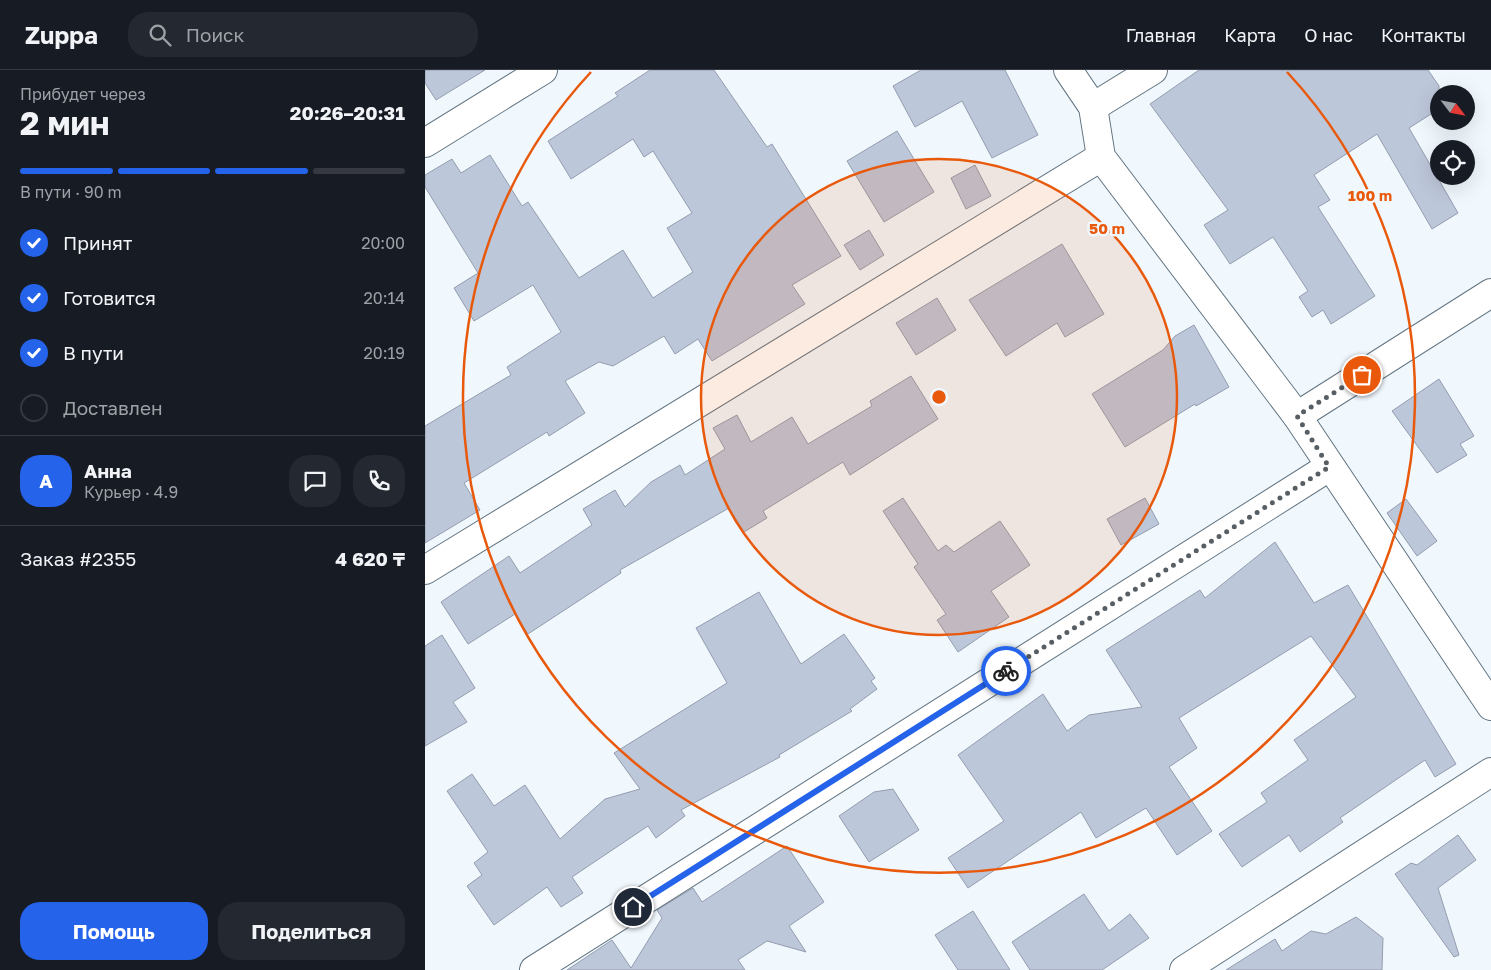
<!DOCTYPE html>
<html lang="ru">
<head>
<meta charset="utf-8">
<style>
	body { margin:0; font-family:"Golos Text",sans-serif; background:#242831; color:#f1f3f6; height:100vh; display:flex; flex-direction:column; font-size:19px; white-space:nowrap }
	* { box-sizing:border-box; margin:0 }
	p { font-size:16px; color:#9ea1a6 }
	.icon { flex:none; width:28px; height:28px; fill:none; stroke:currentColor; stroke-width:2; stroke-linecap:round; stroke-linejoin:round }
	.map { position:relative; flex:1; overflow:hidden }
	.drawer { display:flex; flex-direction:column; background:#171b24; width:425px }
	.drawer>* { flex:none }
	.needle { width:32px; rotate:122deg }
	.buttons { position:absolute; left:1005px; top:15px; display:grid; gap:10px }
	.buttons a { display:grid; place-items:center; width:45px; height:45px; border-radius:50%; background:#171b24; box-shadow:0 5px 20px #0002; font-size:25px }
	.pin { position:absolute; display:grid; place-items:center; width:42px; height:42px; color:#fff; margin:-21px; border:2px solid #fff; border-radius:50%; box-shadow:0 1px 5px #0007 }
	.courier { position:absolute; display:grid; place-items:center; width:50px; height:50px; margin:-25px; border:4px solid #2563eb; border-radius:50%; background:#fff; color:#222; box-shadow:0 1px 6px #0007 }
	.head em { font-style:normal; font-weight:700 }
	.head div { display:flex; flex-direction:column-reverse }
	.head { display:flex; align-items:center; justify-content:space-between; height:85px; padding:0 20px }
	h1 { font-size:32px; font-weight:700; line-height:38px }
	.bar { display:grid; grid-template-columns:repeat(4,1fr); gap:8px 5px; align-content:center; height:60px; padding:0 20px }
	.bar i { height:6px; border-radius:4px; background:#363941 }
	.bar .current { background:#2563eb }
	.bar p { grid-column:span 4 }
	.line { display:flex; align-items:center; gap:12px; padding:0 20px; border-top:1px solid #363941 }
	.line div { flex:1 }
	.round { display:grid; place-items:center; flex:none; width:52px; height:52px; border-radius:20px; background:#242831 }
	ol { padding:0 20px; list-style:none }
	li { display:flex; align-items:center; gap:15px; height:55px }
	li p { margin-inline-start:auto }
	li .icon { padding:5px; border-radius:50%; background:#2563eb; color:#fff; stroke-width:4 }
	li:last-child { color:#9ea1a6 }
	li i { width:28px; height:28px; border:2px solid #363941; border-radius:50% }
	.cta { display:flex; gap:10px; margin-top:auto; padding:10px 20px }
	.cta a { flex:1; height:58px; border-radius:20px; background:#2563eb; color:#fff; font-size:20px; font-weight:700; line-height:58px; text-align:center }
	.cta a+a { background:#242831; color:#f1f3f6 }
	header { display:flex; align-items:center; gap:30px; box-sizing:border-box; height:70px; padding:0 25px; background:#171b24; border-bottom:1px solid #363941 }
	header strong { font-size:24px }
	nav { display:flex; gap:28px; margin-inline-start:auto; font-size:18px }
	.search { width:350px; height:45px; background:#242831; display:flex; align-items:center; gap:12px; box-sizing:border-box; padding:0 18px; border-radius:20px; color:#9ea1a6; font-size:19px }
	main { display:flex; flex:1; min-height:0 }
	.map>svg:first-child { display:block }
	.building { fill:#bdc7da; stroke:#949daf }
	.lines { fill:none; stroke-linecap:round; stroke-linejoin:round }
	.street-casing { stroke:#627480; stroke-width:30 }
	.street { stroke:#fff; stroke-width:28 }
	.done { stroke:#585f64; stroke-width:5; stroke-dasharray:0 9 }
	.route { stroke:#2563eb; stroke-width:6 }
	.ring { fill:none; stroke:#e8590c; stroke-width:2.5 }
	.centre { fill:#e8590c; stroke:#f0f8fe; stroke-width:2.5 }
	.ring-label { font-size:15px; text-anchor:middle; font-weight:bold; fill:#e8590c; stroke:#f0f8fe; stroke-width:5; stroke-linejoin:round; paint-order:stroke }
</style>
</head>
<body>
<header>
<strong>Zuppa</strong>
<div class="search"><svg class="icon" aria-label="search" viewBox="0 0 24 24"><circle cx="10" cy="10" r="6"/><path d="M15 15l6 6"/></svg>Поиск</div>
<nav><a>Главная</a><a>Карта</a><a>О нас</a><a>Контакты</a></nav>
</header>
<main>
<section class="drawer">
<div class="head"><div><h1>2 мин</h1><p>Прибудет через</p></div><em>20:26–20:31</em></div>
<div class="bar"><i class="current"></i><i class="current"></i><i class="current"></i><i></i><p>В пути · 90 m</p></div>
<ol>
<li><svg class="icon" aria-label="check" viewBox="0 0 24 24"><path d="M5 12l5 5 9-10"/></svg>Принят<p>20:00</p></li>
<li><svg class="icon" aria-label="check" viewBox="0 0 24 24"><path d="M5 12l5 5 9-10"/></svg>Готовится<p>20:14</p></li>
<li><svg class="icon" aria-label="check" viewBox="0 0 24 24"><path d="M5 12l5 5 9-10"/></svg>В пути<p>20:19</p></li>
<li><i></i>Доставлен</li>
</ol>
<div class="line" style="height:90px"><b class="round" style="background:#2563eb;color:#fff">А</b><div><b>Анна</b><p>Курьер · 4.9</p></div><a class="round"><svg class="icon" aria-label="chat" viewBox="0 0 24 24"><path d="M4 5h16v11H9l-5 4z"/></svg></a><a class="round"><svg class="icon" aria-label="phone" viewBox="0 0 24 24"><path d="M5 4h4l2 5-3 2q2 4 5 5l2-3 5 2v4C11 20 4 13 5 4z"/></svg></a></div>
<div class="line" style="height:65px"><div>Заказ #2355</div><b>4 620 ₸</b></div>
<div class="cta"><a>Помощь</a><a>Поделиться</a></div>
</section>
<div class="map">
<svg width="1066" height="900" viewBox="0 0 1066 900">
	<rect width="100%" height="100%" fill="#f0f8fe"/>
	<g class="building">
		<path d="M0 0H60L11 30 0 13Z"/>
		<path d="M225 0H289L342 77 347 74 416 186 367 215 380 234 287 291 273 269 250 284 239 266 188 296 174 292 140 311 160 343 124 366 122 362 39 413 55 440 0 473V356L86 305 82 297 136 262 108 215 49 251 29 218 53 203 0 117V105L27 89 36 103 65 85 97 136 103 132 154 208 198 180 228 228 268 202 242 158 267 143 228 81 219 87 208 69 146 109 123 71 193 26 190 23Z"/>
		<path d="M496 0H580L613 65 567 88 537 31 490 57 468 16Z"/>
		<path d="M774 0H1003L1014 16V39L984 58 1033 143 1007 159 952 64 889 105 905 130 893 137 950 226 906 254 898 240 887 247 874 227 883 221 848 167 805 194 779 155 803 140 725 34Z"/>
		<path d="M472 61 509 122 459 152 422 91Z"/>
		<path d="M550 95 566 126 541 139 526 108Z"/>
		<path d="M444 160 459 185 435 200 419 175Z"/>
		<path d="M637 174 679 244 640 267 632 253 581 286 544 230Z"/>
		<path d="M512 228 531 260 491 285 471 253Z"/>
		<path d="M769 255 804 317 771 336 770 334 700 377 667 324 738 280 750 266Z"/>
		<path d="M486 306 513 349 425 405 418 392 338 441 342 448 319 462 304 438 195 500 196 503 103 564 90 544 43 574 16 532 84 486 95 503 167 455 158 439 190 420 200 437 226 412 255 395 260 405 300 379 288 358 312 345 326 372 367 347 383 374 447 336 445 331Z"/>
		<path d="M1014 309 1049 366 1035 374 1042 385 1012 403 967 341Z"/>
		<path d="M478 428 513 481 521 475 529 482 575 451 605 495 566 521 584 547 533 582 512 550 521 544 489 497 493 494 458 441Z"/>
		<path d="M720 428 734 454 696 475 682 449Z"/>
		<path d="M981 429 1012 471 992 486 962 443Z"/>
		<path d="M850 472 889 533 923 515 1031 694 1010 707 1000 690 915 748 918 752 875 782 864 765 817 797 794 764 842 732 836 723 883 690 869 670 931 627 886 566 754 648 772 678 744 697 787 761 752 785 721 738 671 768 656 742 543 818 523 788 579 751 533 685 618 624 642 661 664 645 717 637 681 580 775 520 780 528Z"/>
		<path d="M334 522 376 594 419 564 450 608 446 611 452 619 425 639 427 641 354 685 355 687 256 740 260 746 231 768 223 756 147 807 158 823 136 837 122 817 69 855 42 816 57 805 49 793 63 782 22 721 47 704 69 736 100 715 135 769 180 729 215 719 189 683 302 613 271 558Z"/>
		<path d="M17 565 50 618 28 632 42 652 0 676V576Z"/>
		<path d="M468 719 494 760 444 792 414 746 449 722Z"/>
		<path d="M1033 765 1051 790 1013 818 1034 885 1029 887 970 804 986 793 992 795Z"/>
		<path d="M362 776 399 832 364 856 381 882 342 871 313 890 320 900H142L187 870 206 898 237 848 232 840 268 818 277 832Z"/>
		<path d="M659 824 684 861 705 844 724 868 677 900H605L587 872Z"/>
		<path d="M548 841 585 900H533L510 865Z"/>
		<path d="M931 847 958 868 957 900H801L850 869 857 881 886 861 901 864Z"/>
	</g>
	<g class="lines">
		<g class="street-casing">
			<g id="street">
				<path d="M643 0 668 37 676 87 872 346 1066 636"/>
				<path d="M668 37 728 0"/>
				<path d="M0 73 118 0"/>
				<path d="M872 346 1066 223"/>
				<path d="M0 500 676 87"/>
				<path d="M109 900 904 397"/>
				<path d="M759 900 1066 702"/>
			</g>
		</g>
		<use href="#street" class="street"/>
	</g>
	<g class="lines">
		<path class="done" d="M581 601 904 397 872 346 937 305"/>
		<path class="route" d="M208 837 581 601"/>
	</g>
	<circle cx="514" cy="327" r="238" fill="#e8590c" fill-opacity=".12"/>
	<g class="ring">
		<circle cx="514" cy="327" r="238"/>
		<path d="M862 2A476 476 0 1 1 166 2"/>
	</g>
	<circle cx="514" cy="327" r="8" class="centre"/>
	<g class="ring-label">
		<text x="945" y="131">100 m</text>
		<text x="682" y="164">50 m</text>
	</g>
</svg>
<div class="buttons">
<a><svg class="needle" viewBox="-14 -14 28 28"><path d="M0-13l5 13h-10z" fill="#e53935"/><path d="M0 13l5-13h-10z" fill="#9ea1a6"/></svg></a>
<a><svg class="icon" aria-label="locate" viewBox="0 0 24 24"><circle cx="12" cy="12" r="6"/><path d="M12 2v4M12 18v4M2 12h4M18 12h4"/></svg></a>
</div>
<div class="pin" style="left:937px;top:305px;background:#ea580c"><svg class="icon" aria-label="bag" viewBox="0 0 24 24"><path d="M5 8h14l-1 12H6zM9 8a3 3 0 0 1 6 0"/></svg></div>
<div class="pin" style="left:208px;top:837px;background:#1f2937"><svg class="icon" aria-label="home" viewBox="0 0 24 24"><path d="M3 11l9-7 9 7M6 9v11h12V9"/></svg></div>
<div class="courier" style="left:581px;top:601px"><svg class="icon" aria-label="bike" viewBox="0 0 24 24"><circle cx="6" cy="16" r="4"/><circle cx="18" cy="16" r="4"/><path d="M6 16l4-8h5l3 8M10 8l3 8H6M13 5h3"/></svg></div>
</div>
</main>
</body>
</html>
